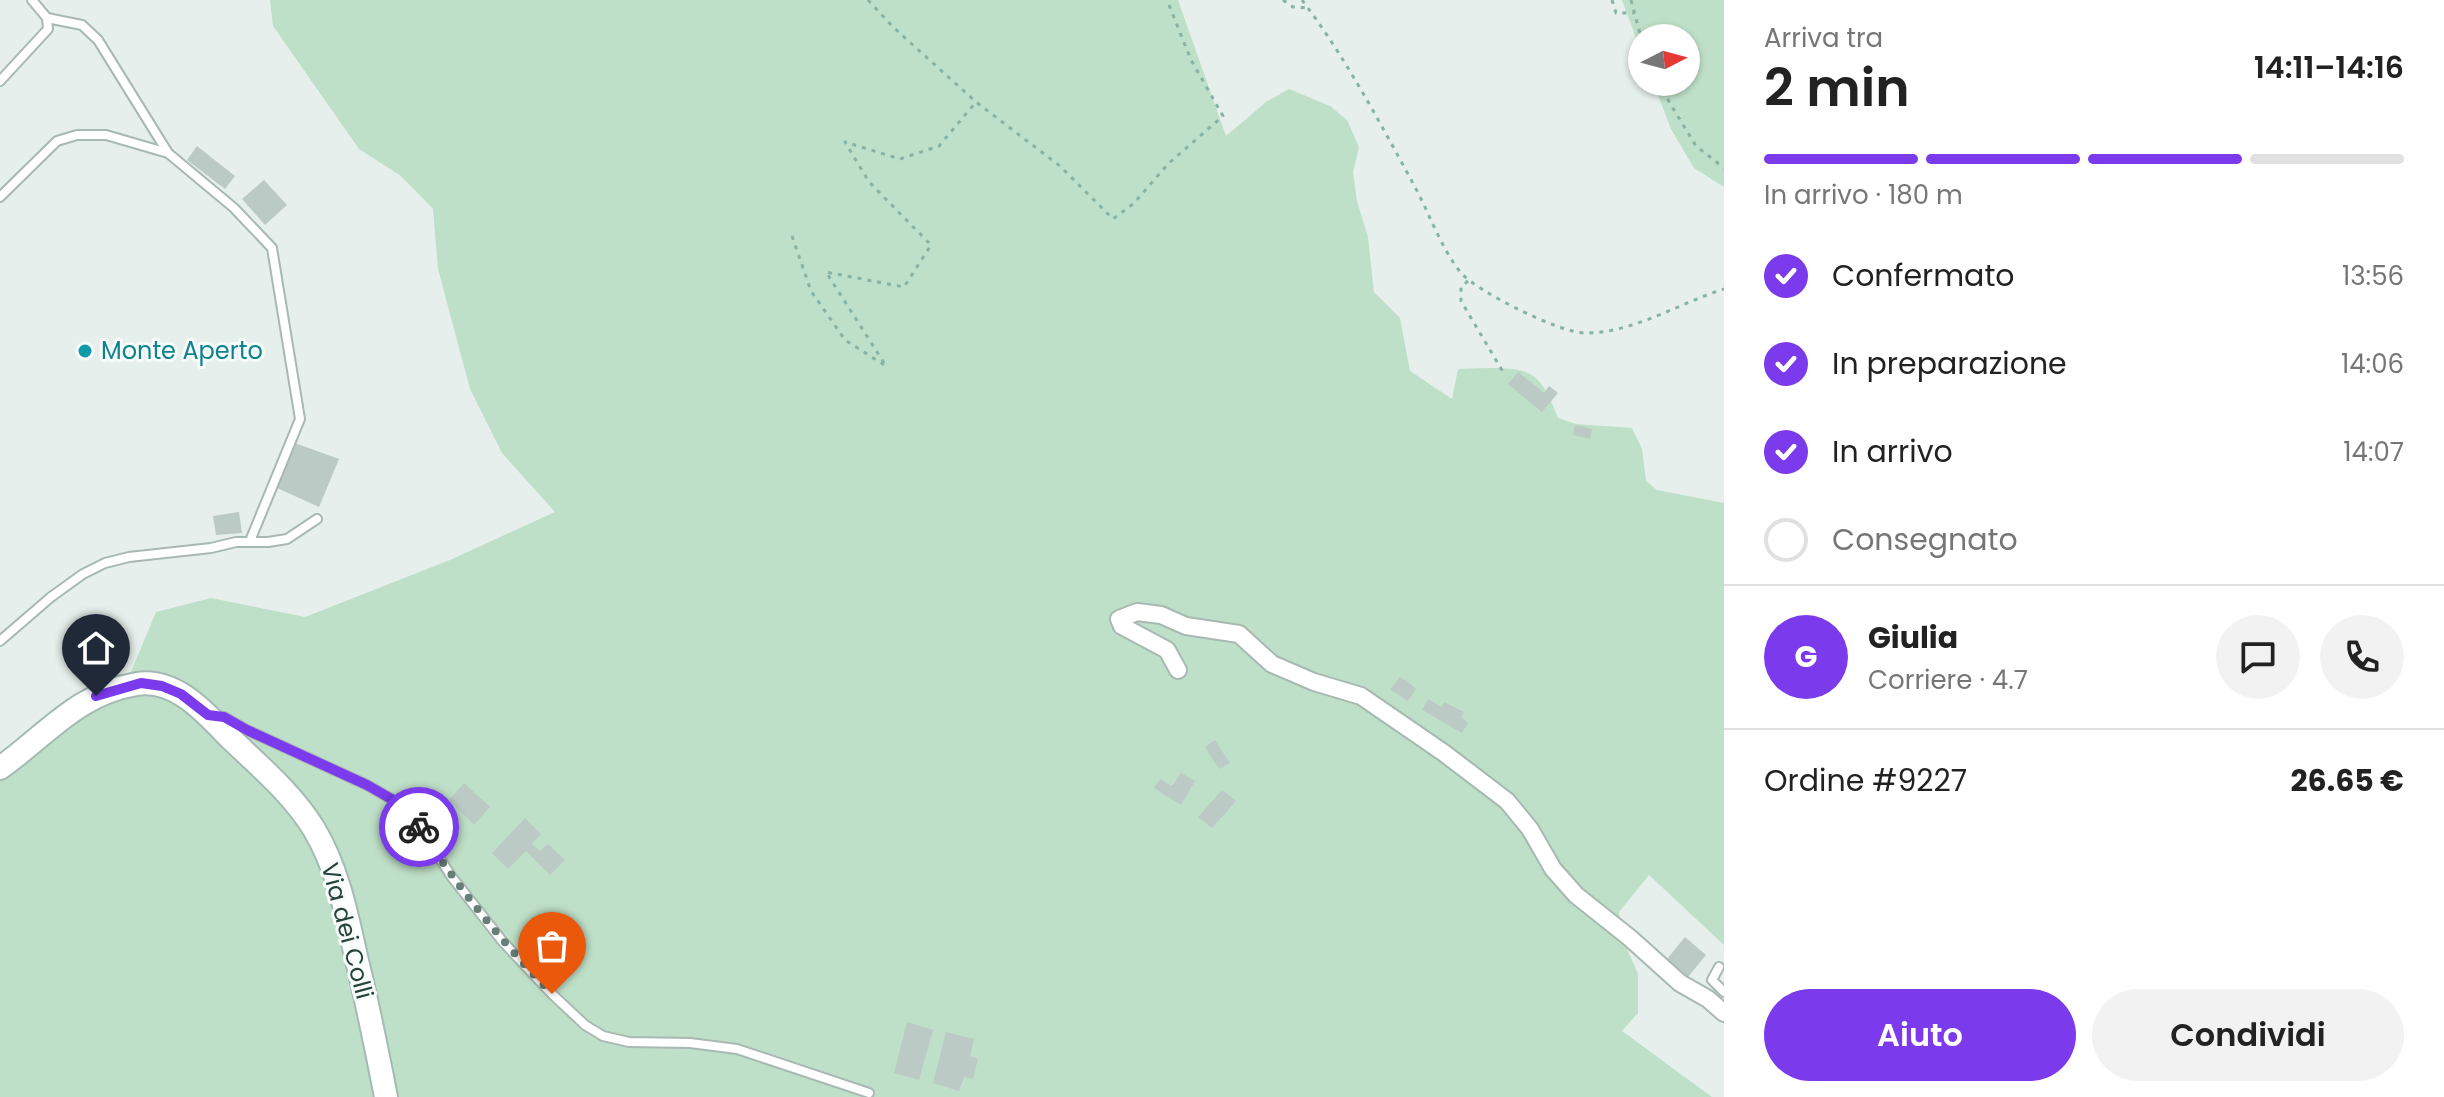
<!DOCTYPE html>
<html lang="it">
<head>
<meta charset="utf-8">
<style>
	body { margin:0; font-family:Poppins,sans-serif; background:#f2f2f2; color:#222; height:100vh; display:flex; flex-direction:column; font-size:30px; white-space:nowrap }
	* { box-sizing:border-box; margin:0 }
	p { font-size:26px; color:#767676 }
	.icon { flex:none; width:44px; height:44px; fill:none; stroke:currentColor; stroke-width:2; stroke-linecap:round; stroke-linejoin:round }
	.map { position:relative; flex:1; overflow:hidden }
	.sheet { display:flex; flex-direction:column; background:#fff; width:720px }
	.sheet>* { flex:none }
	.needle { width:52px; rotate:84deg }
	.buttons { position:absolute; left:1628px; top:24px; display:grid; gap:16px }
	.buttons a { display:grid; place-items:center; width:72px; height:72px; border-radius:50%; background:#fff; box-shadow:0 2px 6px #0004; font-size:40px }
	.pin { position:absolute; display:grid; place-items:center; width:68px; height:68px; color:#fff; margin:-82px -34px; border-radius:50% 50% 50% 0; rotate:-45deg; box-shadow:0 0 8px #0007 }
	.pin .icon { rotate:45deg }
	.courier { position:absolute; display:grid; place-items:center; width:80px; height:80px; margin:-40px; border:6px solid #7c3aed; border-radius:50%; background:#fff; color:#222; box-shadow:0 2px 10px #0007 }
	.head em { font-style:normal; font-weight:600 }
	.head div { display:flex; flex-direction:column-reverse }
	.head { display:flex; align-items:center; justify-content:space-between; height:136px; padding:0 40px }
	h1 { font-size:52px; font-weight:600; line-height:60px }
	.bar { display:grid; grid-template-columns:repeat(4,1fr); gap:12px 8px; align-content:center; height:96px; padding:0 40px }
	.bar i { height:10px; border-radius:6px; background:#e0e0e0 }
	.bar .on { background:#7c3aed }
	.bar p { grid-column:span 4 }
	.line { display:flex; align-items:center; gap:20px; padding:0 40px; border-top:2px solid #e0e0e0 }
	.line div { flex:1 }
	.round { display:grid; place-items:center; flex:none; width:84px; height:84px; border-radius:42px; background:#f2f2f2 }
	ol { padding:0 40px; list-style:none }
	li { display:flex; align-items:center; gap:24px; height:88px }
	li p { margin-inline-start:auto }
	li .icon { padding:8px; border-radius:50%; background:#7c3aed; color:#fff; stroke-width:4 }
	li:last-child { color:#767676 }
	li i { width:44px; height:44px; border:4px solid #e0e0e0; border-radius:50% }
	.button { display:flex; gap:16px; margin-top:auto; padding:16px 40px }
	.button a { flex:1; height:92px; border-radius:48px; background:#7c3aed; color:#fff; font-size:32px; font-weight:600; line-height:92px; text-align:center }
	.button a+a { background:#f2f2f2; color:#222 }
	main { display:flex; flex:1; min-height:0 }
	.map>svg:first-child { display:block }
	.green { fill:#bfe0c8 }
	.building { fill:#bbcac4 }
	.lines { fill:none; stroke-linecap:round; stroke-linejoin:round }
	.service-casing { stroke:#a8b8b2; stroke-width:12 }
	.minor-casing { stroke:#a8b8b2; stroke-width:20 }
	.secondary-casing { stroke:#a4bbb3; stroke-width:26 }
	.path { stroke:#86b3a5; stroke-width:3; stroke-dasharray:4 6; stroke-linecap:butt }
	.service { stroke:#fff; stroke-width:8 }
	.minor { stroke:#fff; stroke-width:16 }
	.secondary { stroke:#fff; stroke-width:22 }
	.done { stroke:#687f78; stroke-width:8; stroke-dasharray:0 14.4 }
	.route { stroke:#7c3aed; stroke-width:10 }
	.culture-dot { fill:#0f9aa8; stroke:#f7fbf9; stroke-width:3 }
	.labels { text-anchor:middle; stroke-width:6; stroke-linejoin:round; paint-order:stroke }
	.culture-label { font-size:24px; fill:#0d838f; stroke:#f7fbf9; text-anchor:start }
	.street-label { font-size:24px; fill:#24423a; stroke:#f7fbf9 }
</style>
</head>
<body>
<main>
<div class="map">
<svg width="1724" height="1097" viewBox="0 0 1724 1097">
	<rect width="100%" height="100%" fill="#e6efeb"/>
	<g class="green">
		<path d="M270 0H1178L1226 136 1266 102 1289 89 1330 106 1347 120 1359 147 1353 172 1357 201 1368 237 1374 292 1400 318 1410 371 1452 399 1458 369C1475 369 1515 365 1530 374 1545 382 1552 403 1558 418L1576 424 1632 428 1642 449 1646 481 1657 490 1724 503V945L1649 875 1619 912 1624 942 1638 974V1013L1622 1031 1712 1097H0V777L75 712 121 696 156 612 211 598 305 617 450 560 555 512 502 453 470 389 438 269 433 209 401 176 359 149 273 26Z"/>
		<path d="M1622 0H1724V187L1694 168 1671 129 1653 82H1686V38H1642V54Z"/>
	</g>
	<g class="building">
		<path d="M197 146 235 176 225 189 187 160Z"/>
		<path d="M264 180 287 205 265 225 242 199Z"/>
		<path d="M1518 372 1544 393 1549 386 1558 393 1542 412 1508 384Z"/>
		<path d="M1575 425 1592 429 1590 439 1573 435Z"/>
		<path d="M292 442 339 459 319 507 275 487Z"/>
		<path d="M239 512 242 533 216 535 213 516Z"/>
		<path d="M1400 677 1404 680 1405 679 1416 689 1408 701 1390 689Z"/>
		<path d="M1428 699 1442 707 1444 702 1464 712 1461 717 1468 723 1462 733 1422 710Z"/>
		<path d="M1215 740 1230 763 1219 769 1205 747Z"/>
		<path d="M1181 773 1195 781 1181 805 1154 788 1160 779 1172 786Z"/>
		<path d="M464 783 490 807 474 825 449 800Z"/>
		<path d="M1222 790 1236 801 1212 828 1198 817Z"/>
		<path d="M525 818 541 834 532 844 540 851 548 844 565 860 550 875 526 851 508 869 492 853Z"/>
		<path d="M1685 937 1706 955 1688 977 1667 959Z"/>
		<path d="M907 1022 933 1030 919 1080 894 1073Z"/>
		<path d="M946 1032 974 1039 970 1056 978 1059 973 1079 964 1077 959 1091 933 1083Z"/>
	</g>
	<g class="lines">
		<g class="service-casing">
			<g id="service">
				<path d="M47 18 82 25 98 40 168 153"/>
				<path d="M0 81 48 29 47 18 32 0"/>
				<path d="M0 197 57 141 77 135H106L168 153 234 208 272 248 300 419 250 541"/>
				<path d="M0 641 51 597 83 574 105 563 129 557 211 548 236 542H268L287 539 317 519"/>
				<path d="M217 716 224 717 247 730 367 785 409 809 451 876 503 942 552 994 585 1025 603 1036 629 1042 690 1043 737 1049 869 1093"/>
				<path d="M1719 967 1712 980 1724 992"/>
			</g>
		</g>
		<g class="minor-casing">
			<path id="minor" d="M1178 670 1167 650 1122 626 1119 619 1137 612 1161 615 1186 626 1239 634 1272 664 1314 682 1361 696 1444 753 1507 801 1530 829 1553 869 1576 895 1630 938 1680 983 1708 999 1724 1013"/>
		</g>
		<g class="secondary-casing">
			<path id="secondary" d="M0 768C47 735 76 694 137 684 175 678 205 712 228 736 258 765 292 793 314 829 338 869 347 916 357 961 368 1006 377 1051 386 1097"/>
		</g>
		<g class="path">
			<path d="M868 0 893 27 976 102 1060 166 1113 219 1133 204 1169 163 1223 116 1191 60 1167 0"/>
			<path d="M1283 0 1293 7 1308 8"/>
			<path d="M1302 0C1346 58 1380 123 1415 187 1430 215 1441 248 1461 273 1478 292 1560 333 1585 333 1634 333 1679 303 1724 289"/>
			<path d="M1612 0 1616 13H1634"/>
			<path d="M1631 0 1642 41"/>
			<path d="M1657 82 1696 146 1724 168"/>
			<path d="M792 236 811 291 845 340 886 366 826 272 904 287 931 245 869 182 845 142 900 159 939 146 976 102"/>
			<path d="M1468 281 1461 287V301L1503 372"/>
		</g>
		<use href="#service" class="service"/>
		<use href="#minor" class="minor"/>
		<use href="#secondary" class="secondary"/>
	</g>
	<g class="lines">
		<path class="done" d="M419 827C458 888 502 942 552 994"/>
		<path class="route" d="M96 696 141 683 162 686 181 694 208 715 224 717 247 730 367 785 409 809 419 827"/>
	</g>
	<circle class="culture-dot" cx="85" cy="351" r="8"/>
	<g class="labels">
		<g class="culture-label">
			<text x="101" y="359">Monte Aperto</text>
		</g>
		<g class="street-label">
			<text transform="translate(347 931) rotate(75)" y="8">Via dei Colli</text>
		</g>
	</g>
</svg>
<div class="buttons">
<a><svg class="needle" viewBox="-14 -14 28 28"><path d="M0-13l5 13h-10z" fill="#e53935"/><path d="M0 13l5-13h-10z" fill="#767676"/></svg></a>
</div>
<div class="pin" style="left:552px;top:994px;background:#ea580c"><svg class="icon" aria-label="bag" viewBox="0 0 24 24"><path d="M5 8h14l-1 12H6zM9 8a3 3 0 0 1 6 0"/></svg></div>
<div class="pin" style="left:96px;top:696px;background:#1f2937"><svg class="icon" aria-label="home" viewBox="0 0 24 24"><path d="M3 11l9-7 9 7M6 9v11h12V9"/></svg></div>
<div class="courier" style="left:419px;top:827px"><svg class="icon" aria-label="bike" viewBox="0 0 24 24"><circle cx="6" cy="16" r="4"/><circle cx="18" cy="16" r="4"/><path d="M6 16l4-8h5l3 8M10 8l3 8H6M13 5h3"/></svg></div>
</div>
<section class="sheet">
<div class="head"><div><h1>2 min</h1><p>Arriva tra</p></div><em>14:11–14:16</em></div>
<div class="bar"><i class="on"></i><i class="on"></i><i class="on"></i><i></i><p>In arrivo · 180 m</p></div>
<ol>
<li><svg class="icon" aria-label="check" viewBox="0 0 24 24"><path d="M5 12l5 5 9-10"/></svg>Confermato<p>13:56</p></li>
<li><svg class="icon" aria-label="check" viewBox="0 0 24 24"><path d="M5 12l5 5 9-10"/></svg>In preparazione<p>14:06</p></li>
<li><svg class="icon" aria-label="check" viewBox="0 0 24 24"><path d="M5 12l5 5 9-10"/></svg>In arrivo<p>14:07</p></li>
<li><i></i>Consegnato</li>
</ol>
<div class="line" style="height:144px"><b class="round" style="background:#7c3aed;color:#fff">G</b><div><b>Giulia</b><p>Corriere · 4.7</p></div><a class="round"><svg class="icon" aria-label="chat" viewBox="0 0 24 24"><path d="M4 5h16v11H9l-5 4z"/></svg></a><a class="round"><svg class="icon" aria-label="phone" viewBox="0 0 24 24"><path d="M5 4h4l2 5-3 2q2 4 5 5l2-3 5 2v4C11 20 4 13 5 4z"/></svg></a></div>
<div class="line" style="height:104px"><div>Ordine #9227</div><b>26.65 €</b></div>
<div class="button"><a>Aiuto</a><a>Condividi</a></div>
</section>
</main>
</body>
</html>
